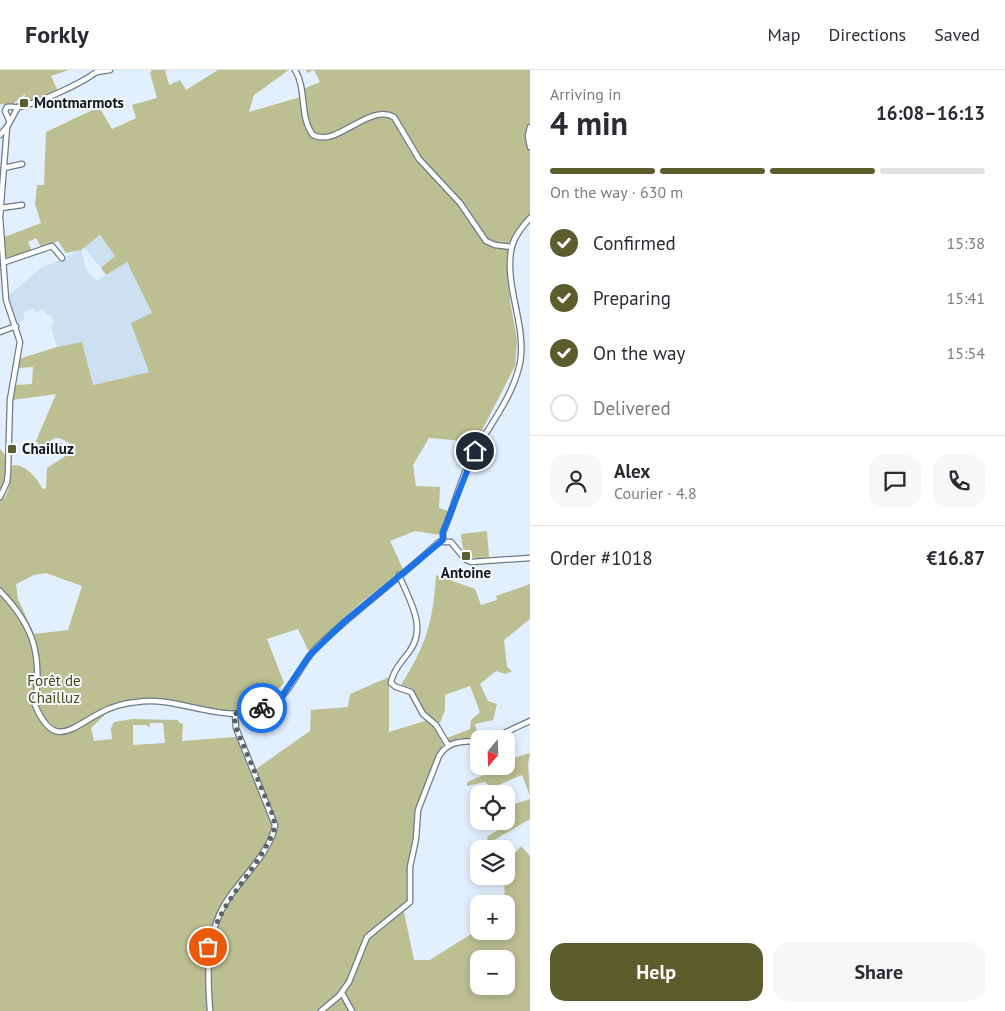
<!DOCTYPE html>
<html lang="en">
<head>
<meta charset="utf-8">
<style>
	body { margin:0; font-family:"PT Sans",sans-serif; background:#f7f7f7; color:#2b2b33; height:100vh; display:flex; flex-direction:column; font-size:19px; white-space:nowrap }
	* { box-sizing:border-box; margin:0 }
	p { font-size:16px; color:#7c7c81 }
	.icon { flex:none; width:28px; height:28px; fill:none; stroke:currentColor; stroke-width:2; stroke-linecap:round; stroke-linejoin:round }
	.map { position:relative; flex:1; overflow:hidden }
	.sheet { display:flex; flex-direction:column; background:#fff; width:475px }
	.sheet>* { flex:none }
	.needle { width:32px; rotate:199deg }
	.controls { position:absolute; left:470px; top:660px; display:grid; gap:10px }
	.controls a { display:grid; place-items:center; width:45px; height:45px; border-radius:10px; background:#fff; box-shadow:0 2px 8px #0003; font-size:25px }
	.pin { position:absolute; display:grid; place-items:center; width:42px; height:42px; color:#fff; margin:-21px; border:2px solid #fff; border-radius:50%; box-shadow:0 1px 5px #0007 }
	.courier { position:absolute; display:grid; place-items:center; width:50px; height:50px; margin:-25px; border:4px solid #1a73e8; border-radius:50%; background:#fff; color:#222; box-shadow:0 1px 6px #0007 }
	.head em { font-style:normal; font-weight:800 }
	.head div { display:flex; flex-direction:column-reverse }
	.head { display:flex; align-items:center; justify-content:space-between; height:85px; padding:0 20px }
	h1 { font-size:32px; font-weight:800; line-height:38px }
	.bar { display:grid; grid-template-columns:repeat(4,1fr); gap:8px 5px; align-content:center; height:60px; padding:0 20px }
	.bar i { height:6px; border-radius:4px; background:#e1e1e2 }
	.bar .active { background:#5b5e2c }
	.bar p { grid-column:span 4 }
	.line { display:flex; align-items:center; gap:12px; padding:0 20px; border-top:1px solid #e1e1e2 }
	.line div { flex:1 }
	.round { display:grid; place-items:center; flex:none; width:52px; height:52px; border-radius:15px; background:#f7f7f7 }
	ol { padding:0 20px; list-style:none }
	li { display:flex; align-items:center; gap:15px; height:55px }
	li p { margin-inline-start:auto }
	li .icon { padding:5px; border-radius:50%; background:#5b5e2c; color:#fff; stroke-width:4 }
	li:last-child { color:#7c7c81 }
	li i { width:28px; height:28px; border:2px solid #e1e1e2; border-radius:50% }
	.primary-button { display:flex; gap:10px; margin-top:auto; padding:10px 20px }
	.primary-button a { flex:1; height:58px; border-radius:15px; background:#5b5e2c; color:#fff; font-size:20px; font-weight:800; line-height:58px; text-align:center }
	.primary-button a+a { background:#f7f7f7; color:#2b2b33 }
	header { display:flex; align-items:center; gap:30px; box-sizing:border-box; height:70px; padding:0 25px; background:#fff; border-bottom:1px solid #e1e1e2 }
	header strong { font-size:24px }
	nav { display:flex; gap:28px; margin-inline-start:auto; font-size:18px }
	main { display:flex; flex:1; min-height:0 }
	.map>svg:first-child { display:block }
	.built { fill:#cde0f2 }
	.green { fill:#bbbf91; fill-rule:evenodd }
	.water { fill:#88abcd }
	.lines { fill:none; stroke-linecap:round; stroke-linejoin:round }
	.minor-casing { stroke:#6b7b8a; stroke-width:7 }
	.minor { stroke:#fff; stroke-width:4.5 }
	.done { stroke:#5a636c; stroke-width:5; stroke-dasharray:0 9 }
	.route { stroke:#1a73e8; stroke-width:6 }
	.poi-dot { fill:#5b5e2c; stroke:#f7fbff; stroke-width:2 }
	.labels { text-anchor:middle; stroke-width:4; stroke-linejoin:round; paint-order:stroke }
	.poi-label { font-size:15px; font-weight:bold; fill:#11181e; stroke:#f7fbff; text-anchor:start }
	.park-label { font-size:15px; fill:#464912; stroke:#f7fbff }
</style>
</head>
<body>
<header>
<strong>Forkly</strong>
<nav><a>Map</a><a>Directions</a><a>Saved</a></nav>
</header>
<main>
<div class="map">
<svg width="530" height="941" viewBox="0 0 530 941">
	<rect width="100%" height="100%" fill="#e1effe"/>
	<g class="built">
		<path d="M100 166 115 186 101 198 84 177Z"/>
		<path d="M81 180 87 202 97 211 126 192 135 206 152 244 144 284 149 302 92 315 82 272 57 277 53 263 51 255 54 253 51 245 46 244 43 239 36 242 34 238 23 242 25 250 16 253 8 232 9 225 41 198Z"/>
	</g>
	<g class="green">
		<path d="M0 0H69L51 6 57 19 55 21 24 34 22 31 26 23 12 35 0 34Z"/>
		<path d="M152 0H165L169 15 180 10 186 20 218 0H289L254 25 249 42 304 26 303 19 320 12 314 0 307 3 306 0H530V150L508 181 510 231 517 270 515 296 476 372 429 368 413 395 416 416 440 417 439 438 449 441 441 465 415 461 390 471 403 499 358 535 309 582 298 559 267 569 284 613 265 633 231 643 148 633 133 635 109 641 91 658 94 671 112 669 111 658 114 652 133 649 178 650 179 653 183 654 182 671 236 667 249 700 256 699 310 661 311 640 348 637 350 624 389 607V662L428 650 432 653 443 674 416 742 413 777 408 800 409 830 403 837 414 890H430L479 859V861H506L504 806H506V794L521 776 530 786V941H0V379L7 387 4 430 10 415V398L14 395C26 395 37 408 42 418L46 419 47 398 70 383 74 376C52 363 58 368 40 377L36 371 56 324 13 330 16 315 32 314 33 297 18 298 19 289 57 277 82 272 93 315 149 302 131 253 152 243 127 192 106 205 101 198 115 186 100 165 81 180 66 183 58 171 42 179 36 168 28 172 32 181 7 189 2 168 41 153 35 134 37 115H44L46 62 99 37 112 59 136 48 132 35 157 28 150 3ZM46 503 82 516 68 560 34 564 18 529 16 514 34 505ZM150 653H163L165 673 133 675V655H147L149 658ZM479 889H506V916H479Z"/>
		<path d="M487 461 489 487C465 490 463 486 461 464Z"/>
		<path d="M436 505 475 519 481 535 497 530 496 526 530 514V549L504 570 507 597 512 601 506 604 496 601 480 614 488 631 497 634 493 650 475 654 479 668 449 672 447 668 470 659 471 650 480 642 470 616 445 625V640L440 653 424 643 412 619 401 615C426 575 433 553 436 505Z"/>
		<path d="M530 683 528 694 530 726 522 705 491 718 485 712 467 716V712L506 696 507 690Z"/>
		<path d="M530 729V749L486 775 488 766 498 760 494 751H506V737Z"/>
	</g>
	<path class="water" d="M53 372 63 374V381L53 382 49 374Z"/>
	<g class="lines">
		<g class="minor-casing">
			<g id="minor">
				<path d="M295 0C307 19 299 47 313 65 337 78 368 33 394 47L419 89 460 133 486 171 495 175 512 177"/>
				<path d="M97 2 110 0"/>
				<path d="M9 50 5 41 7 37C12 36 15 38 19 37 39 33 83 13 99 0"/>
				<path d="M530 57 528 66 530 77"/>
				<path d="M0 65 7 57"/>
				<path d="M4 98 22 94"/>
				<path d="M1 138 22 135"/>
				<path d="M5 192 52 176 62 188"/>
				<path d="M0 262 16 256"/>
				<path d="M0 427 7 412 8 402 10 330 20 272 6 230 0 147 7 57 18 37"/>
				<path d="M443 470V462C455 436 461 405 475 381 492 352 513 326 520 293 527 254 503 215 512 176 515 165 523 156 530 148"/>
				<path d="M399 505C409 530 428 557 409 582 402 591 393 601 391 613L396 617 411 622 423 644 436 655 448 675"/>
				<path d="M0 521C35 557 42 586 35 635 54 680 71 658 100 643 111 637 124 633 137 632 181 625 228 659 271 635 293 622 300 593 318 576 357 539 400 508 439 472H451L465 489 471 492 530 488"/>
				<path d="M491 669 530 651"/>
				<path d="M342 923 352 941"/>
				<path d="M210 941C207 899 205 862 230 826 243 808 273 777 275 755L236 658 235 644"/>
				<path d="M321 941 339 926 349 912 367 867 410 832V797L416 769 418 740 439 686C449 670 461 672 479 671"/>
			</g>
		</g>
		<use href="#minor" class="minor"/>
	</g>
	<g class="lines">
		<path class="done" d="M208 877C221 828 255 804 274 761V748L236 658 234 644 262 638"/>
		<path class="route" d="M262 638 282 626 309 586 344 552 443 470V462L475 381"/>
	</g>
	<g class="poi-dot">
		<rect x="19" y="28" width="10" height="10" rx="2.5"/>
		<rect x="7" y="374" width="10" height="10" rx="2.5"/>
		<rect x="461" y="481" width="10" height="10" rx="2.5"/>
	</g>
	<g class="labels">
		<g class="poi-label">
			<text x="34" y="38">Montmarmots</text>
			<text x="22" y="384">Chailluz</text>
			<text x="466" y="508" text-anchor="middle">Antoine</text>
		</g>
		<g class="park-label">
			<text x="54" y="616">Forêt de<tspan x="54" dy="17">Chailluz</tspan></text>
		</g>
	</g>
</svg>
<div class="controls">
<a><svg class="needle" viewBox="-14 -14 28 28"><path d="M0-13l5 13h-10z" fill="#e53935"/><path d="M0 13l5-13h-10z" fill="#7c7c81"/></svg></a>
<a><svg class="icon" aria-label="locate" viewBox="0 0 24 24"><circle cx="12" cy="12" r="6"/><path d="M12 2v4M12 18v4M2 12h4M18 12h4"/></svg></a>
<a><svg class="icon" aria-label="layers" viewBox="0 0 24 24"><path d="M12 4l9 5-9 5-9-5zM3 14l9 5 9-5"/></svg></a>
<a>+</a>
<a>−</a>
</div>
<div class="pin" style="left:208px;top:877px;background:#ea580c"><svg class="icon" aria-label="bag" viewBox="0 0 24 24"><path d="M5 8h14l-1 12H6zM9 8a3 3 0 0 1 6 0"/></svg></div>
<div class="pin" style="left:475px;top:381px;background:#1f2937"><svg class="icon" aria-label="home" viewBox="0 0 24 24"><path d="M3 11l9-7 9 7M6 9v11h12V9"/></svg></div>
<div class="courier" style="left:262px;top:638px"><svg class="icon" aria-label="bike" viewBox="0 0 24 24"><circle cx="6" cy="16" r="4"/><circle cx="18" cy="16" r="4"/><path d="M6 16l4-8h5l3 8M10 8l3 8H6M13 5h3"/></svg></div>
</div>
<section class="sheet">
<div class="head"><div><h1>4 min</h1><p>Arriving in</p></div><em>16:08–16:13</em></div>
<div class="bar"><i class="active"></i><i class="active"></i><i class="active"></i><i></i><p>On the way · 630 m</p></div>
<ol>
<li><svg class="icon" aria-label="check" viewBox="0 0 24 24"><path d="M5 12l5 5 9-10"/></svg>Confirmed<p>15:38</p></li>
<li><svg class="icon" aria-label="check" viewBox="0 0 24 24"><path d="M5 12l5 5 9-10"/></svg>Preparing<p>15:41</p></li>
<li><svg class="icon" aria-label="check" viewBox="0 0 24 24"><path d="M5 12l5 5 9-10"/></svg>On the way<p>15:54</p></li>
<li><i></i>Delivered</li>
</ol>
<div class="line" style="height:90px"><a class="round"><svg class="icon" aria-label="person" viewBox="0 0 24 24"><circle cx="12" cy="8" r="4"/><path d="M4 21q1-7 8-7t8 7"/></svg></a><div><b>Alex</b><p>Courier · 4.8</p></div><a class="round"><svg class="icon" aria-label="chat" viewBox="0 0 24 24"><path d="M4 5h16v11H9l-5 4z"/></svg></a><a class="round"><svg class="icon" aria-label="phone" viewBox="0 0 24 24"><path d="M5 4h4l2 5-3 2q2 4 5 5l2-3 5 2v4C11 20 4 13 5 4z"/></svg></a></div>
<div class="line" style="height:65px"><div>Order #1018</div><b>€16.87</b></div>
<div class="primary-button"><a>Help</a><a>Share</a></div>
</section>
</main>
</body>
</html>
